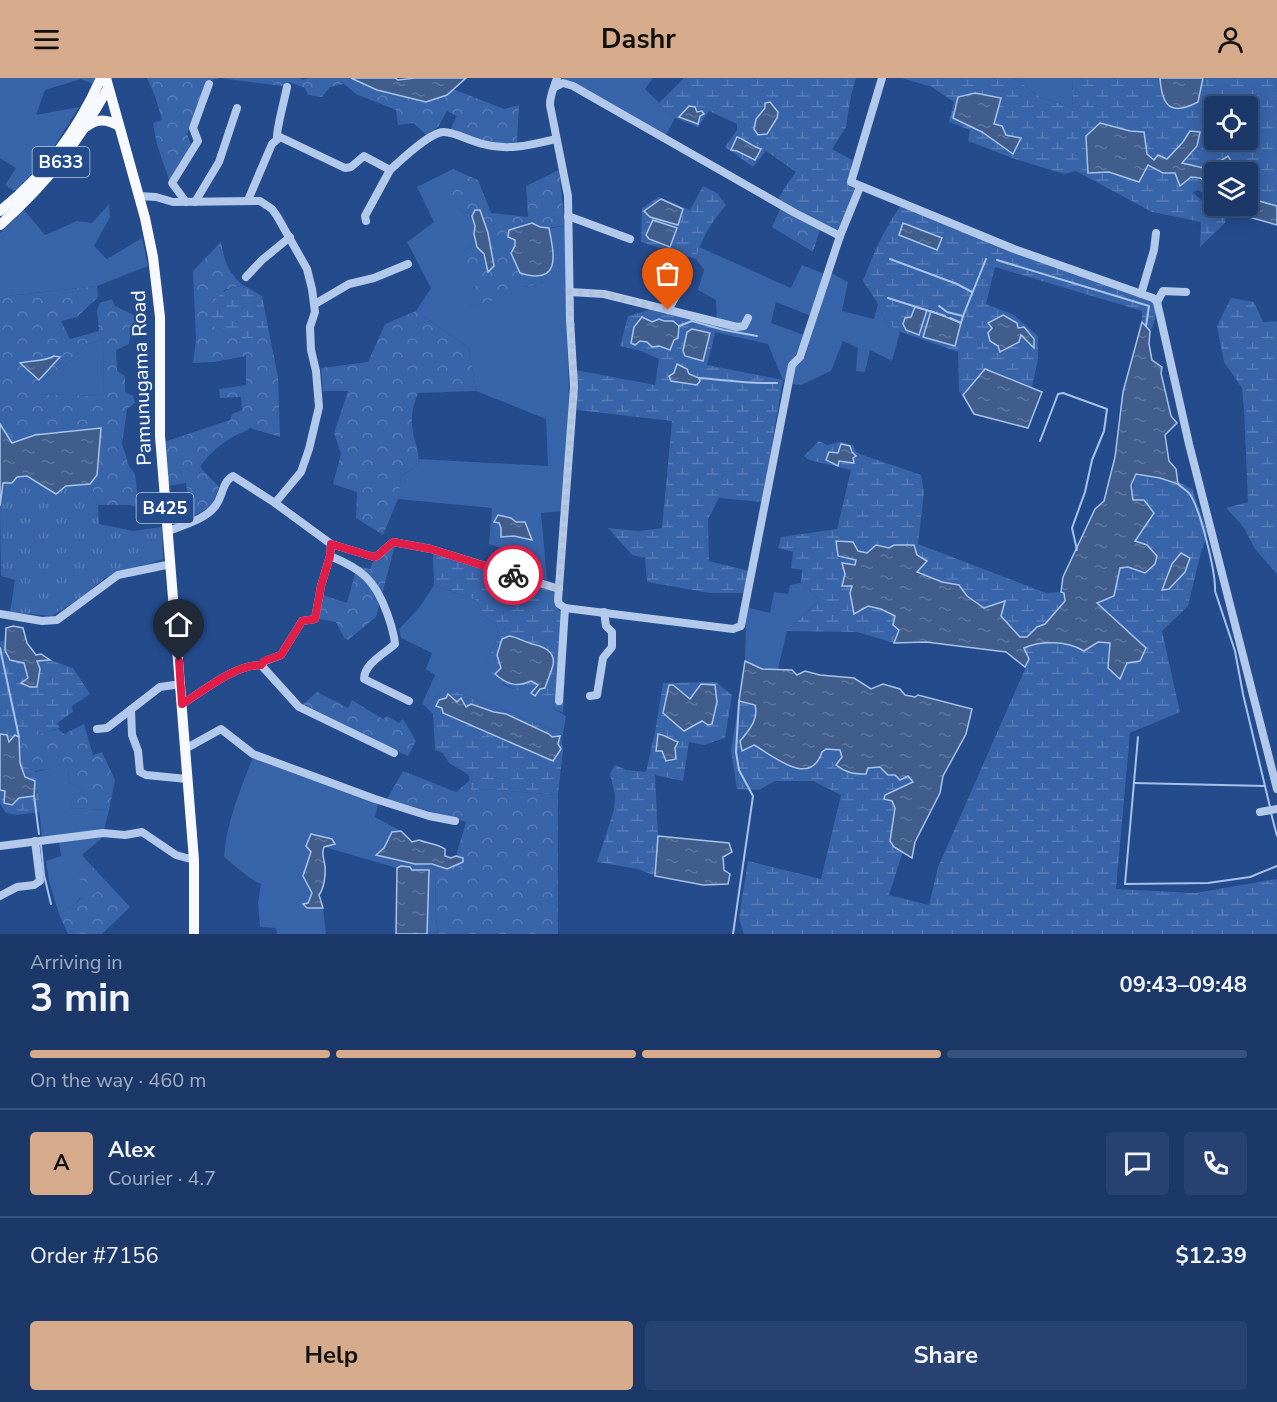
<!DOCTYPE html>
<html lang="en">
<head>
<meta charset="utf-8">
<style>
	body { margin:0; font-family:"Nunito Sans",sans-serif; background:#284371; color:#f1f3f6; height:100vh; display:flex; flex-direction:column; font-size:22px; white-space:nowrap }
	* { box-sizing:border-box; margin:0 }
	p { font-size:20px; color:#a0acc0 }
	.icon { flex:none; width:33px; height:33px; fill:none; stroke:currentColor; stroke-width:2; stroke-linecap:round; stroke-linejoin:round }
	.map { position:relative; height:856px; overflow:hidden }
	.panel { display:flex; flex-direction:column; background:#1b3869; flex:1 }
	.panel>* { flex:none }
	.fabs { position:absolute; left:1204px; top:18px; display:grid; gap:12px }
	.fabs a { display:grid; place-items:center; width:54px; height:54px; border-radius:6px; background:#1b3869; box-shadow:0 3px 15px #0003,0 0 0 2px #39527d; font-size:30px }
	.pin { position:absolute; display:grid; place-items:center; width:51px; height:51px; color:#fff; margin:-62px -26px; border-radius:50% 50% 50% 0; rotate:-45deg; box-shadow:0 0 6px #0007 }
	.pin .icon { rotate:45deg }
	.courier { position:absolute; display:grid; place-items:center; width:60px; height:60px; margin:-30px; border:4px solid #e11d48; border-radius:50%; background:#fff; color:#222; box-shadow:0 2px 8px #0007 }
	.head em { font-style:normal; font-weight:700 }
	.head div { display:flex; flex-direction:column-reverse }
	.head { display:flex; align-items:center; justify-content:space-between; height:102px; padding:0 30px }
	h1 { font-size:39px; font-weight:700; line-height:45px }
	.bar { display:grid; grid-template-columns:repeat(4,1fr); gap:9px 6px; align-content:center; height:72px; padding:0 30px }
	.bar i { height:8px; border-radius:4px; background:#39527d }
	.bar .on { background:#d6ab8b }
	.bar p { grid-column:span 4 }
	.line { display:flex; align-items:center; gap:15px; padding:0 30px; border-top:2px solid #39527d }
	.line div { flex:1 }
	.round { display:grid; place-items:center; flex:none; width:63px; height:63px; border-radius:6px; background:#284371 }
	.button { display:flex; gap:12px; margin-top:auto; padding:12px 30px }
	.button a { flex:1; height:69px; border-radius:6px; background:#d6ab8b; color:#111; font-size:24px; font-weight:700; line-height:69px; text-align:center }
	.button a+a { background:#284371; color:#f1f3f6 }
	header { display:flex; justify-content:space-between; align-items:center; height:78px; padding:0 30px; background:#d6ab8b; color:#111; font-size:27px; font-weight:700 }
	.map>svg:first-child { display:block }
	.grass { fill:#3864a9 }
	.forest { fill:url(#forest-crowns); fill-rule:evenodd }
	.wetland { fill:url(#wetland-marsh); fill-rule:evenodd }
	.park { fill:url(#park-tufts) }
	.water { fill:url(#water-ripples); stroke:#a7c3eb; stroke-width:1.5 }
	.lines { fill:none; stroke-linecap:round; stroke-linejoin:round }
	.stream { stroke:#a7c3eb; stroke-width:2 }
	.minor { stroke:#b3c9eb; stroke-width:8 }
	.major { stroke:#f7f9fe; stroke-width:10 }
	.done { stroke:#b2c0d7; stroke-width:6; stroke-dasharray:0 10.8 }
	.route { stroke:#e11d48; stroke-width:8 }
	.labels { text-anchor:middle; stroke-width:4.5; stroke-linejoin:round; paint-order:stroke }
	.shield { fill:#244b8c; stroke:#bdc9dc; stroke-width:1.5 }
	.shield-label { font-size:18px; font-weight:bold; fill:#fff }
	.street-label { font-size:20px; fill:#fff; stroke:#244b8c }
</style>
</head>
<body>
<header><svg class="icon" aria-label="menu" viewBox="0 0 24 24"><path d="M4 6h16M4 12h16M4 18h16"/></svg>Dashr<svg class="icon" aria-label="person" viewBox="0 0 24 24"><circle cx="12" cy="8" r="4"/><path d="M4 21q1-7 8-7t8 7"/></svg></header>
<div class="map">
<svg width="1277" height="856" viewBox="0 0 1277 856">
	<defs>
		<pattern id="forest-crowns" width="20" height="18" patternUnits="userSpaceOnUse" patternTransform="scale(1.5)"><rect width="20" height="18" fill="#3864a9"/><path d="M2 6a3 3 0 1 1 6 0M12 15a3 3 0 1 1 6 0" fill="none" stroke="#567bb6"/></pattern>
		<pattern id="wetland-marsh" width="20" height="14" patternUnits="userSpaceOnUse" patternTransform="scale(1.5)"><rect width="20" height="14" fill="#3864a9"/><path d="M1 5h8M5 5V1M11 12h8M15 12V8" fill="none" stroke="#567bb6"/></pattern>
		<pattern id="park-tufts" width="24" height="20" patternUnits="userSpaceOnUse" patternTransform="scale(1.5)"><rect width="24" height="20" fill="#3864a9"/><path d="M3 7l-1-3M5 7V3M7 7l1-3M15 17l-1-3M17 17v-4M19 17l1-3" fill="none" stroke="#567bb6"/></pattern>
		<pattern id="water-ripples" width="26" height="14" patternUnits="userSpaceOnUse" patternTransform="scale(1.5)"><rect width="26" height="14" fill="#415d8c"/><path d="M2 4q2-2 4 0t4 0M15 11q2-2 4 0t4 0" fill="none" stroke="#5e759d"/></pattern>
	</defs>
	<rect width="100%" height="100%" fill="#244b8c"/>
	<g class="grass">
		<path d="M0 0H96L93 6 81 1 45 12 36 37 79 29 52 72 16 114 5 107 16 90 0 80Z"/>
		<path d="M560 0H653L645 11 675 40 666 57Z"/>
		<path d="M1014 0H1072L1073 30 1040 19Z"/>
		<path d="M453 91 447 112 464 135 475 132 472 138C475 147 473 154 476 163L464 174 476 205 470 228 524 209 543 205 540 198C561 187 553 169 549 150L565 148V199L569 316 563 433 541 435 547 502 505 492 509 472 489 466 492 430 398 421 401 398 418 387 419 381 548 388 546 341 476 313 469 270 416 233 431 210 407 164 434 144 417 109Z"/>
		<path d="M109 126 110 139 94 168 107 181 142 160 148 188 97 208 8 218 0 222V155L24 132 45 157 77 143 92 145Z"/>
		<path d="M699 169 791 210 802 187 824 196 811 238 776 224 771 245 804 257 795 279 789 285 786 302H783L768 266 714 254 717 247 716 222 698 212 704 192 696 181Z"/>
		<path d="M831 195 848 204 842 233 874 241 878 226 886 244 900 254 892 283 870 272 865 294 856 293 858 270 843 263 831 293 801 307 791 306 796 288 805 279Z"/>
		<path d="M104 261 103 318 35 316 32 307 64 289 87 266Z"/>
		<path d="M801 505 820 522 787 553 778 591H762L745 583 746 545 749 530 770 535 774 514 788 516 790 507Z"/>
		<path d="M434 507 476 522 485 539 496 546C500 560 494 569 487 581L503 606 543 624 566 638 562 661 560 655 457 614H441L426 629 422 626 435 597 426 591 432 575 401 560 399 551 419 530Z"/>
		<path d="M253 679 378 726 375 739 401 753 392 754 384 770 377 777C389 781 401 785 414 786 428 788 432 786 447 791L435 796 436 840 438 856H427L429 793 412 792 410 789 397 790 324 769 334 766 332 761 311 774C306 786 303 804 312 815L308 825 304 826 307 830H323L326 856H277L276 850 260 849 258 825 261 806C247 800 237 789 224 779 226 745 241 710 253 679Z"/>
		<path d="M65 687 68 691 69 704 82 713 72 722 69 730 109 732 102 760 82 777 90 786 74 799 102 809 87 823 80 820 75 826 59 836 49 803 46 783 61 778 58 758 42 759 35 694Z"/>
	</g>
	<g class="forest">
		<path d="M147 0H299L303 2 309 0H351L377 12 426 24 447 17 453 11 504 31 519 27 517 65H489L450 52 457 38 447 33 438 49 426 57 414 45 398 47 396 32 356 16 344 6 330 9 322 19 308 17 305 10 289 4 282 8 220 0 208 3 187 56 191 66 170 104 157 67 153 45 162 42 155 18Z"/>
		<path d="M453 91 478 102 491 135 528 139 526 108 559 92 565 148 540 150 508 159 515 162V168L528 197 540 198 543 205 524 209 520 216 469 228 476 205 462 189 464 174 476 163C478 172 484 176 485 185L494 188 489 162 480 132 464 135 446 112Z"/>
		<path d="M781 129 820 151 813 174 772 149Z"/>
		<path d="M221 164C224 182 228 195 243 207L224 212 212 247 240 263 256 259H270L278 299 280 359 250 350C244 355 239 355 233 359 220 366 208 377 200 389L219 409 212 428 190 440 186 405 167 408 164 364 230 342 232 336 242 332 241 319 220 320 219 311 246 307V278L214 284 193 285 196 261 193 193Z"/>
		<path d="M97 208 98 219 77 239 61 243 70 261 99 253 97 232 100 225 112 221 115 228 136 238 141 246 131 254 129 266 116 272 117 293 125 298V314L133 318 135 325 127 331 122 366 129 388 135 396 139 430 130 427H98L90 406 97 397V386L35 357 12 365 0 346V222L8 218ZM104 261 103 318 35 316 33 306 64 289 87 266Z"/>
		<path d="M416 233 469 270 476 313 418 315C411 332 410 345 415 363 417 371 420 379 418 387L401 398 398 421 383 457 356 440 357 414 333 406 341 376 334 355 348 313H323L321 290 368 284 385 246Z"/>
		<path d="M395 467 376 539 348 562 344 560 336 544 319 541 323 517 347 525 357 488 370 491 374 481Z"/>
		<path d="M317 614 348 630 352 622 383 641 387 638 399 645 403 641 416 663 408 678 302 627Z"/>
		<path d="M84 646 93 677 102 674 115 702 109 732 68 730 72 722 82 713 69 704 68 691 65 688 35 693 23 687 21 660 58 651 64 656Z"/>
		<path d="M403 693 456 714 470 702 471 715 485 711 558 717V856H438L436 840 435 796 463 783V780L456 778 466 744 387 721Z"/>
		<path d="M90 786 130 829 102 856H68L59 836 75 826 81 820 87 822 101 810 73 799Z"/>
	</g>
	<g class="wetland">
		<path d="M684 0H856L851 18 846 49 832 71 852 82 848 107 856 110 838 153 777 123 785 109 796 94 766 73 753 89 725 69 737 52V46L709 33 698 49 675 40 659 25Z"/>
		<path d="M902 0H1014L1040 19 1073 30 1072 0H1277V128L1248 120V94H1231L1232 85 1228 78 1208 91 1182 85 1197 68 1199 54 1190 53 1183 64 1166 82H1154L1147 76 1144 54 1130 53 1099 45 1088 95 1109 94 1139 104 1147 87C1170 98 1193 96 1215 108V119L1208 118 1198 112 1193 114 1204 125H1215V128H1227L1225 145 1200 169 1201 144 1152 134 1076 93 1064 96 1015 81 968 63 970 52 949 44 954 24 932 9ZM1215 28H1248V62H1215Z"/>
		<path d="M703 108 717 115 726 127C712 144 701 160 696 181L641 164 642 130 659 119 690 132Z"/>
		<path d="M901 127 1151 222C1157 232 1157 243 1150 253L1142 244V233L995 189 986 226 1014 237 1038 258V281L1032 309 1042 314 1028 350 974 336 959 313 958 274 898 253 886 244 877 224 863 203C873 176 884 151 901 127Z"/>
		<path d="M243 207 262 218 270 259H256L240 263 212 247 210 229C221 213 225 212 243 207Z"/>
		<path d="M1231 220 1254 224 1263 244 1277 243V496L1255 471 1243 448 1226 430 1248 424 1244 332 1242 310 1224 284 1217 248Z"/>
		<path d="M652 231 717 247 707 287 783 302 762 424 719 420 708 441 709 483 749 493 747 515H710L647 504 645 480 632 477 608 450 639 453 662 450 672 343 577 332 576 292 655 307 659 281 641 273 620 268 628 238Z"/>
		<path d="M819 363 827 367 840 364 853 367 857 375 921 397 924 414 918 466 1046 515 1064 514 1065 523 1045 546 1037 549 1027 559H1020L1001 538 1005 523 984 530 967 518 959 507 942 504 917 493 919 490 889 470 876 467 867 475 858 473 855 488 842 485 845 496 842 508H852L850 515 855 536 868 528 880 531 895 538 899 552 894 565 857 554 787 553 820 522 801 505 802 492 791 490 793 474 778 470 781 459 837 451 851 392 809 382 804 378Z"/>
		<path d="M1136 396 1160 400 1177 406V403L1192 411 1208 455 1201 474 1188 528 1162 553 1180 634 1130 655 1116 811 1195 815 1277 801V856H744L739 840 748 783 821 801 841 717 813 703H775L759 712 737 711 731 673 739 623 755 627C759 642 749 652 740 663L754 667 777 682 804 692 819 682 822 674 826 671 840 672 842 679 837 687C846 695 854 696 866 696L868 690 880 689 888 697 908 698 913 703 885 717 892 723 895 730 893 738 894 769 903 773 889 817 929 827 938 789 1029 582 1024 570C1041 562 1067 563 1084 573L1098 564 1110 565 1108 590 1124 596 1127 585 1145 570 1096 525 1114 517 1120 490 1128 489 1145 495 1155 486 1157 478 1147 467 1135 463 1142 450C1136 431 1128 415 1136 396Z"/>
		<path d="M433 475 553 513 559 533 568 532 563 635C545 625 502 608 491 595 488 591 488 586 487 581 494 569 500 560 496 546L485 539 476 522 434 507Z"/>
		<path d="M13 548 23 550 27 565 36 577 41 576 50 582 73 590 90 616 72 628 73 634 57 645 60 650 22 661 23 687 35 693 41 734 16 737 6 735 0 726V563H4L6 550Z"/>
		<path d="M716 604 732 617 725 660 704 667 689 664 683 703 655 697 658 758 655 798 638 791 597 784 614 732 615 717 610 696 615 687 627 692 646 694 655 654 663 605Z"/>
		<path d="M441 614H457L560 655 563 672 558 717 485 711 471 716 469 697 449 685 443 675 435 672 433 636 426 629Z"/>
	</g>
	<path class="park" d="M26 398 56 416 66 408 90 406 98 427 99 446 133 453 162 449 163 481 105 500 79 521 52 538 10 534 15 502 1 498 0 428 3 405H12L17 399Z"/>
	<g class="water">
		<path d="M351 0H395L398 2 415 0H466L447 17 426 24 377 12Z"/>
		<path d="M1160 0H1203L1198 24C1171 38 1162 29 1160 0Z"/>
		<path d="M975 15 1001 20 994 46 1002 48 1006 57 1021 60 1013 76 982 54 953 40 958 19Z"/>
		<path d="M770 24 778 34 777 40 767 56 758 57 754 51 756 41 765 30V25Z"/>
		<path d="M689 28 695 29 697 34 702 33 704 36 700 38 698 46 679 39Z"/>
		<path d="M1100 45 1130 53 1144 54 1147 76 1154 82 1158 77 1167 81 1183 64 1190 53 1200 54 1197 68 1182 85 1208 91 1228 78 1232 85 1231 94H1215V108L1200 100 1191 99 1180 108 1175 95H1163L1148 87 1139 104 1109 94 1088 95 1086 58Z"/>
		<path d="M737 59C746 62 751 68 761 71L755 82 737 73 731 72Z"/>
		<path d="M1248 120 1277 128V147L1249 139 1233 128H1248Z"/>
		<path d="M661 121 683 131 678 147 650 139 644 133Z"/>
		<path d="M475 132H480L488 155 494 188 488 194 484 176 477 169 474 156 475 148 472 138Z"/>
		<path d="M653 142 677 150 670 169 649 161 646 157Z"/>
		<path d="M532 145 540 149 549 150C554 176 562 208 520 195L511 175 515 168V162L508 159 509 152Z"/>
		<path d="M903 145 942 160 937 172 899 157Z"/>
		<path d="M915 229 927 232 919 257 906 252 903 246 905 240 911 239Z"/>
		<path d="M931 233 961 245 955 268 923 259Z"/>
		<path d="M1003 237 1017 245 1018 250 1024 249 1034 261V270L1021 257 1019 264 1000 274 998 268 990 263 988 255 992 250 988 245Z"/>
		<path d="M642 239 652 244 659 241 664 243H673L679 248 678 260 674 262 670 272 659 268 652 269 647 264 640 263 635 267 631 265 634 249Z"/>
		<path d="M1142 244 1150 253 1149 266 1152 282 1162 289 1161 295 1171 338 1177 345 1165 357 1169 383 1176 391 1178 406 1160 400 1136 396 1131 407 1133 422H1144L1154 435 1135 463 1147 467 1157 478 1155 486 1145 495 1128 489 1120 490 1114 518 1097 525 1146 570 1140 583 1127 585 1120 601 1108 590 1110 565 1098 564 1084 573C1068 563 1041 562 1024 570L1029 581 1025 589 1006 574 926 564 894 565 899 552 893 547 895 538 881 531 868 528 854 536 850 515 852 508H842L845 496 842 485 855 487 856 482 838 478 836 463 853 464 858 473 867 475 876 467 889 470 894 467H914L917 477 927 483 917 494 942 504 959 507 967 518 984 530 1005 523 1001 538 1020 559H1027L1037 549 1045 546 1065 523 1064 515 1061 514 1063 499 1095 431 1104 423 1115 379 1123 314Z"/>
		<path d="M692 251 710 255 703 283 685 278 683 273 687 254Z"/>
		<path d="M54 278 60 279 39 302 20 285C32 282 43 284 54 278Z"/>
		<path d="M677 286 687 291 689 296 699 300 700 303 697 307 671 303 669 298 674 295Z"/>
		<path d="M985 291 1042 314 1028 350 974 336 963 317Z"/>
		<path d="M0 346 12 365 35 357 101 350 97 397 90 406 66 408 56 416 27 398 17 399 12 405H3L0 428Z"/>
		<path d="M841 366 850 368 852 374 856 378 853 380 854 385 839 383 838 388 826 382 829 374 838 375Z"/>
		<path d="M498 437 511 440 516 444H525L532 462 514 458 501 459V450L499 445 494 444Z"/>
		<path d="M1181 475 1190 480 1185 494 1169 511 1162 512 1172 486Z"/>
		<path d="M13 548 23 550 27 565 36 577 41 576 50 582 37 583 40 591 37 609H30L21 605 28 600 24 585 10 582 5 572 6 550Z"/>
		<path d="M509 558C518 559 524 564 532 566 542 568 556 573 553 587 552 592 547 603 545 610L540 611 535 618 531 615 538 607 531 603C516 610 507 606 495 596L501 590 497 577 502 561Z"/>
		<path d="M745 583 762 591 792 592 797 597 805 593 820 597 854 600 871 611 883 606 900 611 905 617 915 619 918 617 972 631 966 656 943 698 940 715 915 764 912 780 894 769 890 763 895 730 892 723 884 721 885 717 913 704 908 698 900 702 895 697H888L880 689 868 690 866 696C854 696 846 695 836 687L842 679 840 672 826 671 822 674C810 710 775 679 754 667L742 673 740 663C749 652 759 642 755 627L739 623Z"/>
		<path d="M701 606 715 607 717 624 712 646 708 647 702 643 684 653 663 635 669 607H673L690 621Z"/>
		<path d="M448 616 457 624 461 620 466 629 471 626 494 634 506 636 549 656 552 659 560 658 558 666 561 671 553 683 443 635 442 630 436 628 439 622 446 620Z"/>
		<path d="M0 656 7 657 9 664 15 657 19 659 20 685 25 699 35 703 34 718 19 720 12 727 4 725 5 713 0 712Z"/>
		<path d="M658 656C666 657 671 662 678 664L675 670 676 681 666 683 662 673H656Z"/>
		<path d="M401 753 412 764 419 762C428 766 436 765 445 771V778L451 780 456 778 463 780V784L447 791 432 786H415L376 777 384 770 392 754Z"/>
		<path d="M311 756 332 761 335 766 324 769C321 776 324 780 325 788 326 797 324 810 319 817L323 830H307L303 826 308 825 312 815 303 798 311 774 306 768Z"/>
		<path d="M658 758 729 765 732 774 723 779 724 792 730 796 728 806 703 807 655 798Z"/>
		<path d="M401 788 410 789 412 792H429L427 856H396L397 790Z"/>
	</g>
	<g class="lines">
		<g class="stream">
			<path d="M890 181 957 206 972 214"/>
			<path d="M997 182 1149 228 1146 248"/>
			<path d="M888 220 945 238"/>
			<path d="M939 228 947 234 963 238 986 181"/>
			<path d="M950 240 961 245 963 238"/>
			<path d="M679 248 692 243 724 252 757 258"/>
			<path d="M699 300C726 302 751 306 777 305"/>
			<path d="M1040 363 1058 316 1063 315 1107 331 1104 353 1092 382 1085 414 1072 450 1077 472"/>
			<path d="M1178 406C1181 409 1186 412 1189 415 1200 429 1216 495 1215 513L1235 573 1243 616 1270 729"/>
			<path d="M0 570 19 659"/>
			<path d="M1138 659 1125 806 1208 805 1250 799 1277 788"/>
			<path d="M1134 705 1265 708"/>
			<path d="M34 718 39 756"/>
			<path d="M1271 735 1277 758"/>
			<path d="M41 767 44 797 51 826"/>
			<path d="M733 856 753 718 739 692 736 674 739 623"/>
		</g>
		<g class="minor">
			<path d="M557 0C554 10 550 16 550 27L568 118 570 242 574 309 558 522 559 526 565 530 733 551 741 548 792 287 800 279 840 158 860 109"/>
			<path d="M882 0 851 104 1014 171 1153 220 1157 224 1189 366 1277 711"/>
			<path d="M555 9 563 5 573 8 795 135 840 158"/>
			<path d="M277 60C276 52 285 20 287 9"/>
			<path d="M139 118 156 119 173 124 260 123 272 131 277 138 307 191 312 211 315 234 310 249 311 272 316 293 319 329 309 371 301 394 275 425"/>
			<path d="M248 122 272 66 280 59 345 90 351 89 364 78 390 92C401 82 429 55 443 54 453 53 472 64 483 66 508 73 531 67 556 61"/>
			<path d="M186 124 172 105 198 63 193 50 209 6"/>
			<path d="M195 124 219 84 237 30"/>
			<path d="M568 138 630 161"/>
			<path d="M366 143 365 138 390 92"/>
			<path d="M246 199 262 182 290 159"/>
			<path d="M570 214 604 216 737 249 744 248 748 240"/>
			<path d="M1141 216 1154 172 1156 155"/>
			<path d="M1157 224 1163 213 1186 214"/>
			<path d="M315 226 349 206 374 200 408 186"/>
			<path d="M668 232 684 204 671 197"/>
			<path d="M169 453C183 447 207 441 216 427 223 418 222 404 233 398L275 425 331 466 374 479 377 478 393 464 431 471 559 511"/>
			<path d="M331 466 330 478C362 491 375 502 387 535 391 546 394 555 395 566 384 576 364 586 364 601L409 623"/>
			<path d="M0 536 42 543 57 542 118 497 171 486"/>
			<path d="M261 587 265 583 281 577 302 543 315 541 321 508 330 478"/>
			<path d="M590 618 597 617 603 580 612 569V554L606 548 604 534"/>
			<path d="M559 623 565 530"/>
			<path d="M182 626C205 612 234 587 261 587L299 629 394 675"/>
			<path d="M131 632 132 657 138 673 140 694 146 697 187 701"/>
			<path d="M97 651 107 650 160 609 181 606"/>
			<path d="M185 671 221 651 253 676 375 721 429 738 455 743"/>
			<path d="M1260 734 1277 731"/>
			<path d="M0 768 103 755 125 757 142 754 176 777 194 782"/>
			<path d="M0 818 17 809 34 807 40 803 35 763"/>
		</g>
		<g class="major">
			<path d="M106 0 145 140 153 179 160 239V358L194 782V856"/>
			<path d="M86 49C97 40 107 41 119 48"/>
			<path d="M0 133C44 98 78 52 101 0"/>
			<path d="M0 147C49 103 76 67 108 10"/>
		</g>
	</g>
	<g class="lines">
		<path class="done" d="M513 497 559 511 574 309 570 214 604 216 668 232"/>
		<path class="route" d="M179 583 182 626C205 612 234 587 261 587L264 583 281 577 302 543 315 541 321 508 330 478 331 466 374 479 377 478 393 464 431 471 513 497"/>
	</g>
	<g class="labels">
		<g class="shield">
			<rect x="32.5" y="69" width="57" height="30" rx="4.5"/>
			<rect x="136.5" y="415" width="57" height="30" rx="4.5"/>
		</g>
		<g class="shield-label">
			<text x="61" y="90">B633</text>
			<text x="165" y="436">B425</text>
		</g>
		<g class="street-label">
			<text transform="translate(141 300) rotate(-92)" y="7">Pamunugama Road</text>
		</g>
	</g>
</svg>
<div class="fabs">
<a><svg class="icon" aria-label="locate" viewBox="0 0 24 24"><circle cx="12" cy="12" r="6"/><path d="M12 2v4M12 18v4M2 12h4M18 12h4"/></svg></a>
<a><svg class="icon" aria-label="layers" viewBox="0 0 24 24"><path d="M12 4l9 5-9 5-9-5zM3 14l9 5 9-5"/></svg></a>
</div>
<div class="pin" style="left:668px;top:232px;background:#ea580c"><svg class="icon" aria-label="bag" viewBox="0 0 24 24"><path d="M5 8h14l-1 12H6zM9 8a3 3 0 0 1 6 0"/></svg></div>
<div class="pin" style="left:179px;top:583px;background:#1f2937"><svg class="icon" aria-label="home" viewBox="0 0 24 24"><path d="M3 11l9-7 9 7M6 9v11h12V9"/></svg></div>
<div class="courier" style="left:513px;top:497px"><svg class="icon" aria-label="bike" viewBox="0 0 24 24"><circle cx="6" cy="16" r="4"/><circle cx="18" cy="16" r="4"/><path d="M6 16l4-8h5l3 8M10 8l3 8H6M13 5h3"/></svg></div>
</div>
<section class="panel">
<div class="head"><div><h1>3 min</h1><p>Arriving in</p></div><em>09:43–09:48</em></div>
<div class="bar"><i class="on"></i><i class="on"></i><i class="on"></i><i></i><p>On the way · 460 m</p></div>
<div class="line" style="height:108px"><b class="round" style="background:#d6ab8b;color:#111">A</b><div><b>Alex</b><p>Courier · 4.7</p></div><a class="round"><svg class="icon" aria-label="chat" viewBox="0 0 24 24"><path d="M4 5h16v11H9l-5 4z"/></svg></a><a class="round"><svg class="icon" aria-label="phone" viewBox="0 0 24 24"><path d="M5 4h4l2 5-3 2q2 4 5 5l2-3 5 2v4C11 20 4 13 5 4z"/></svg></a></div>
<div class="line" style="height:78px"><div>Order #7156</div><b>$12.39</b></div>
<div class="button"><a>Help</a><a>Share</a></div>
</section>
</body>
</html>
